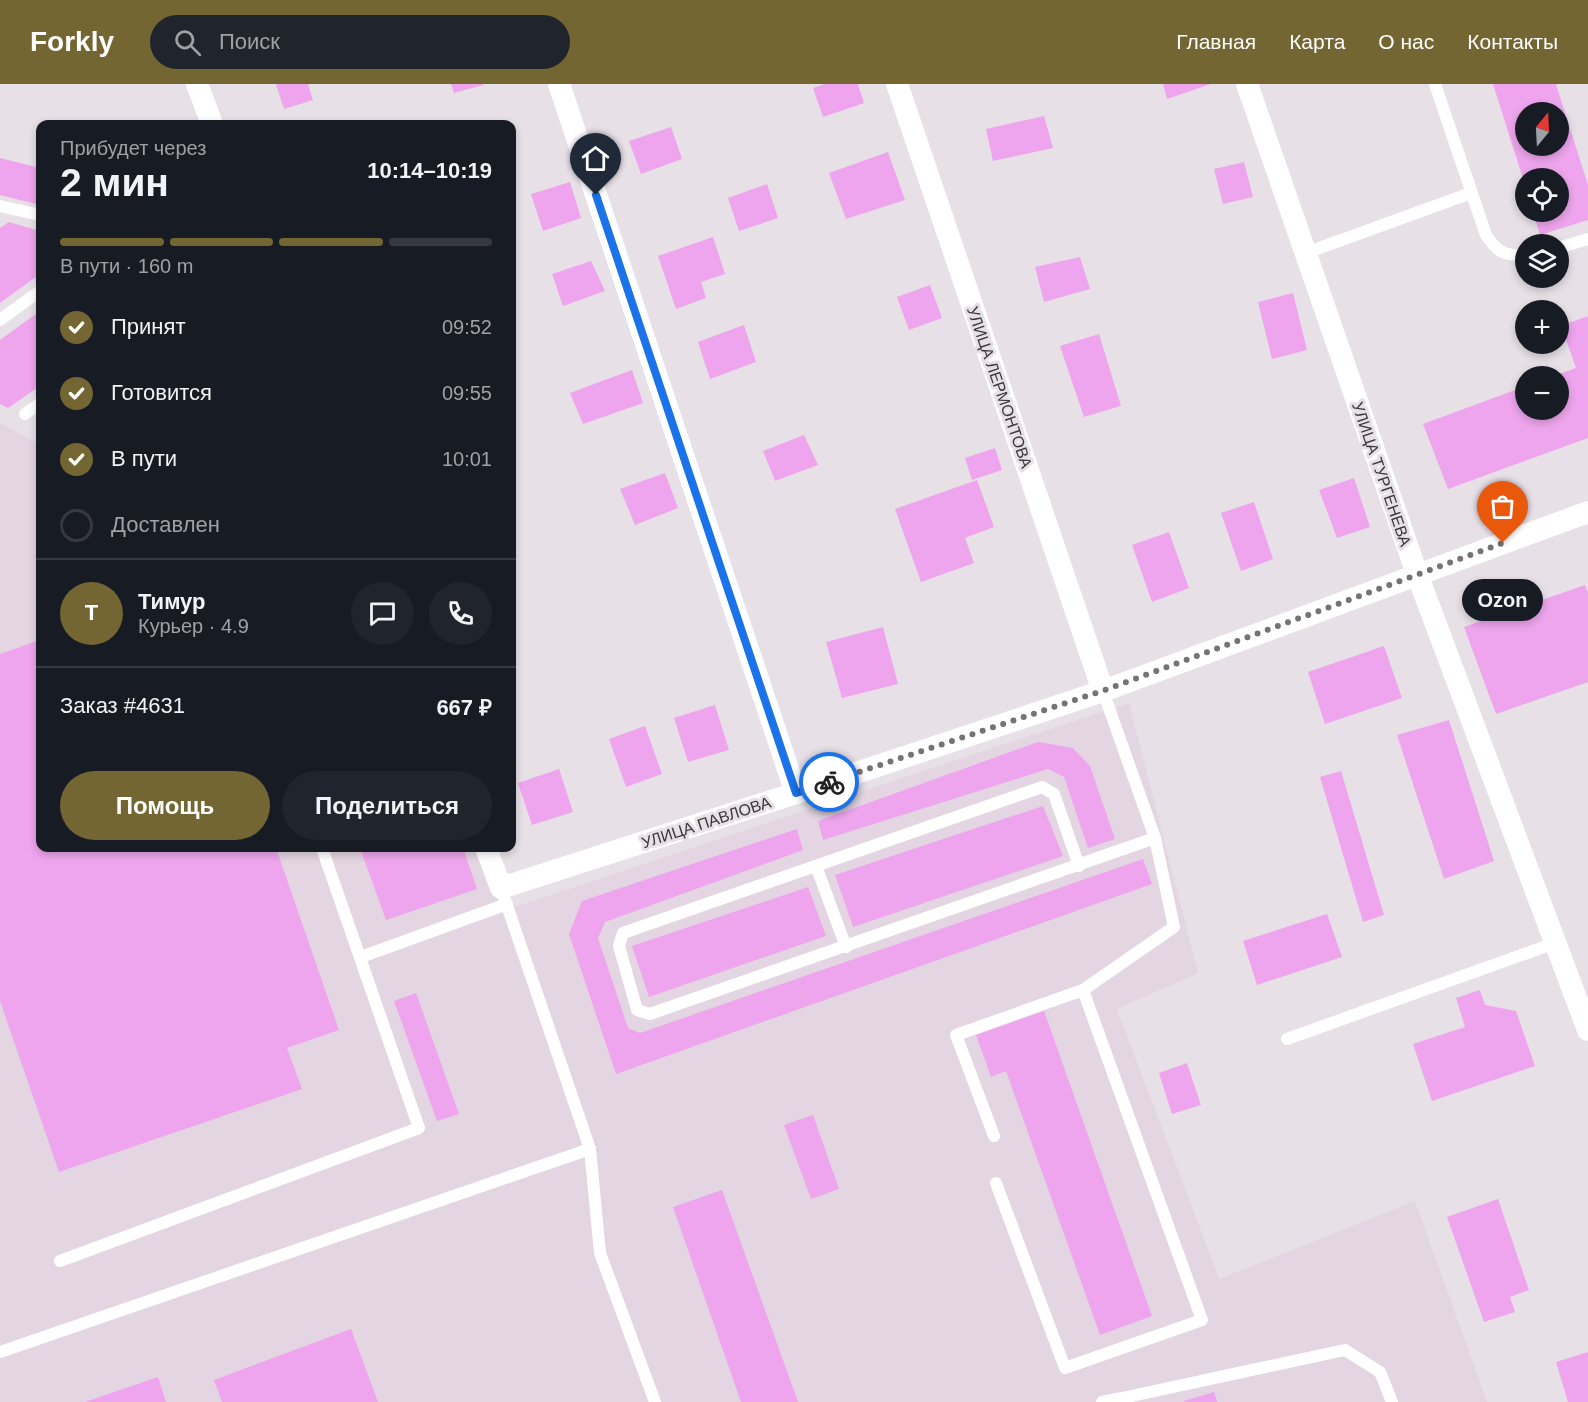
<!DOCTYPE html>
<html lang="ru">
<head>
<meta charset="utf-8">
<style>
	body { margin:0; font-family:Helvetica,sans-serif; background:#20242c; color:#f1f3f6; height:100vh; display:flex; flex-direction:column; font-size:22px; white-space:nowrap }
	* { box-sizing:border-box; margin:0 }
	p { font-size:20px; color:#9ea1a6 }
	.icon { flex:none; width:33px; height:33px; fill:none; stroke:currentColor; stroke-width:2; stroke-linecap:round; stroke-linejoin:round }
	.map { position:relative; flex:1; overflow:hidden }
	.side { position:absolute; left:36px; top:36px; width:480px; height:732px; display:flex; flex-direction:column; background:#171b24; border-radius:12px; box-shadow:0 3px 9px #0003 }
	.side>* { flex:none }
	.needle { width:39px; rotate:18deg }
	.fabs { position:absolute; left:1515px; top:18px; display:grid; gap:12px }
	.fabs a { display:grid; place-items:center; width:54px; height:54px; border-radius:50%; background:#171b24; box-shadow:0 3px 9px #0003; font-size:30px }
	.pin { position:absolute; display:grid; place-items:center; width:51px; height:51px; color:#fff; margin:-62px -26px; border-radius:50% 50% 50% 0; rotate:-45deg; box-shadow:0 0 6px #0007 }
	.pin .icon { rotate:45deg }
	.courier { position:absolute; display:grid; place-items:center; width:60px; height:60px; margin:-30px; border:4px solid #1a73e8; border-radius:50%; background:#fff; color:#222; box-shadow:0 2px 8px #0007 }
	.bubble { position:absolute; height:42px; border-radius:21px; background:#171b24; box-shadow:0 3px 9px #0003; font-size:20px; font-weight:600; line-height:42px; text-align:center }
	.summary em { font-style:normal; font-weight:600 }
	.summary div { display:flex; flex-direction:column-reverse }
	.summary { display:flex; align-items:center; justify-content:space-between; height:102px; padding:0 24px }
	h1 { font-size:39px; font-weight:600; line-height:45px }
	.bar { display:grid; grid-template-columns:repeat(4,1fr); gap:9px 6px; align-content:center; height:72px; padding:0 24px }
	.bar i { height:8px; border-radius:4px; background:#363941 }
	.bar .active { background:#736633 }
	.bar p { grid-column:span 4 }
	.line { display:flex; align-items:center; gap:15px; padding:0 24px; border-top:2px solid #363941 }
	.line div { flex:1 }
	.round { display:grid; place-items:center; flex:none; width:63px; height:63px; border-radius:32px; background:#20242c }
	ol { padding:0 24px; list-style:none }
	li { display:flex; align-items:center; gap:18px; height:66px }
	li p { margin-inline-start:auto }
	li .icon { padding:6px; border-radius:50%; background:#736633; color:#fff; stroke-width:4 }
	li:last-child { color:#9ea1a6 }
	li i { width:33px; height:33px; border:3px solid #363941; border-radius:50% }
	.action { display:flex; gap:12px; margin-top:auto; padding:12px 24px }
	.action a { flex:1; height:69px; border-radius:36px; background:#736633; color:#fff; font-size:24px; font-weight:600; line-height:69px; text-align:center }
	.action a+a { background:#20242c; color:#f1f3f6 }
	header { display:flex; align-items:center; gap:36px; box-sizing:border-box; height:84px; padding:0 30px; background:#736633; color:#fff }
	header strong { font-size:28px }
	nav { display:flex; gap:33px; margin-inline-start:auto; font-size:21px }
	.search { width:420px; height:54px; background:#20242c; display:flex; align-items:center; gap:15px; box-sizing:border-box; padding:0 21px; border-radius:33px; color:#9ea1a6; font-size:22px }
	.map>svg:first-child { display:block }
	.built { fill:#e3d5e2 }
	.building { fill:#eea5ed; fill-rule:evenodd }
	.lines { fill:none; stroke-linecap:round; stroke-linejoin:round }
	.service { stroke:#fff; stroke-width:12 }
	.minor { stroke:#fff; stroke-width:22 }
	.done { stroke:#767276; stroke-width:6; stroke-dasharray:0 10.8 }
	.route { stroke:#1a73e8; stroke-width:8 }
	.labels { text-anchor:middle; stroke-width:6; stroke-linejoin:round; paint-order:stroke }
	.street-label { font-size:16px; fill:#393739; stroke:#e7e0e7 }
</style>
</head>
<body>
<header>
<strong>Forkly</strong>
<div class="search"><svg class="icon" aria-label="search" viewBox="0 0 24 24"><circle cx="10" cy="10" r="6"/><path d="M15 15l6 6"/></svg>Поиск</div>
<nav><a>Главная</a><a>Карта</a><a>О нас</a><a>Контакты</a></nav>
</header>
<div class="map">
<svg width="1588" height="1318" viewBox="0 0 1588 1318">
	<rect width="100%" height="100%" fill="#e7e0e7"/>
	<path class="built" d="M0 339 40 360V764H491L514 823 1129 619 1198 889 1117 925 1219 1195 1415 1117 1487 1318H0Z"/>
	<g class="building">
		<path d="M276 0H308L313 16 284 25Z"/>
		<path d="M451 0H483V1L454 9Z"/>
		<path d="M825 0H858L864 19 823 33 813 4Z"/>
		<path d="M1163 0H1211L1167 15Z"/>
		<path d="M1493 0H1556L1588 101V136L1540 151 1533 128H1558V94H1526L1525 101ZM1526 28H1558V62H1526Z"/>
		<path d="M1044 32 1053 64 993 77 986 45Z"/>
		<path d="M671 43 682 75 641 90 629 57Z"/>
		<path d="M888 68 905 116 846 135 829 89Z"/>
		<path d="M0 74 40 84V121L0 111Z"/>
		<path d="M1244 78 1253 113 1223 120 1214 85Z"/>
		<path d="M570 98 581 134 543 147 531 110Z"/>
		<path d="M767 100 778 134 739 147 728 114Z"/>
		<path d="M9 138 40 147V190L0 219V144Z"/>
		<path d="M713 153 725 190 701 198 706 214 676 225 658 172Z"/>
		<path d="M1080 173 1090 205 1044 218 1035 183Z"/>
		<path d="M591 177 605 207 563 222 552 190Z"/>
		<path d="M930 201 942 234 909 246 897 213Z"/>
		<path d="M1293 209 1307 266 1272 275 1258 218Z"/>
		<path d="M40 227V302L8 324 0 320V256Z"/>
		<path d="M1588 232V354L1448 405 1423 340 1526 302V326H1558V292H1553L1576 284 1561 242Z"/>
		<path d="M744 241 756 278 710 295 698 258Z"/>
		<path d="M1099 250 1121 322 1084 333 1060 262Z"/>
		<path d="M632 286 643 319 583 340 570 309Z"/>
		<path d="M804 351 818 381 775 397 763 367Z"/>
		<path d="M995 364 1002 386 972 396 965 374Z"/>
		<path d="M665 389 678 424 635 441 620 405Z"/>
		<path d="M1354 394 1370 443 1337 454 1319 406Z"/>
		<path d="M977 396 994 443 965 454 974 479 921 498 895 425Z"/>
		<path d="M1254 418 1273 475 1241 487 1221 429Z"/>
		<path d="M1169 448 1189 504 1152 518 1132 461Z"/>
		<path d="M1585 501 1588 509V598L1496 630 1464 543Z"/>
		<path d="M883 543 898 600 842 614 826 558Z"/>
		<path d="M40 556V764H276L339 946 287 964 302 1005 59 1088 0 917V570Z"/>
		<path d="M1384 562 1402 614 1325 640 1308 588Z"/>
		<path d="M715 621 729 666 688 678 674 634Z"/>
		<path d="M1449 636 1494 777 1444 795 1397 651Z"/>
		<path d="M645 642 662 690 626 703 609 655Z"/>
		<path d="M1038 658 1073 664 1090 682 1115 755 1088 764 1064 693 1048 685 823 756 818 737Z"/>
		<path d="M559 685 573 728 532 741 518 699Z"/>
		<path d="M1341 687 1384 831 1363 838 1320 693Z"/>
		<path d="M1043 722 1063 772 853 843 835 791Z"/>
		<path d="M797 745 803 766 605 838 598 854 628 944 640 949 1143 775 1152 800 616 990 569 850 582 817Z"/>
		<path d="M360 764H463L477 805 386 836Z"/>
		<path d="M808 803 826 852 649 913 632 862Z"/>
		<path d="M1327 830 1342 873 1257 901 1243 857Z"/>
		<path d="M1480 906 1485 921 1516 927 1535 982 1432 1017 1413 960 1465 943 1456 914Z"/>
		<path d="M416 909 459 1030 437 1037 394 917Z"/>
		<path d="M1044 927 1152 1232 1100 1251 1006 987 991 993 976 951Z"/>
		<path d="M1187 979 1201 1021 1172 1030 1159 989Z"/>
		<path d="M813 1031 839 1105 811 1115 784 1041Z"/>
		<path d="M722 1106 798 1318H741L673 1123Z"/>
		<path d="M1498 1115 1529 1206 1510 1213 1515 1228 1484 1238 1447 1133Z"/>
		<path d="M351 1245 378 1318H222L214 1296Z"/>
		<path d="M1588 1268V1318H1568L1556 1278Z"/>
		<path d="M158 1293 166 1318H85Z"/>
		<path d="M1214 1308 1217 1318H1184V1317Z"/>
	</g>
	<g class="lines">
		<g class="service">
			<path d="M1435 0 1486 151C1497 168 1504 172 1526 171"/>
			<path d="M0 122 40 131"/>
			<path d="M1558 164 1588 155"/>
			<path d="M1306 169 1471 109"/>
			<path d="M0 236 40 207"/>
			<path d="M25 330 40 319"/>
			<path d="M816 782 846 863"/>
			<path d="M1079 782 1054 710 1042 703 623 849 619 862 637 926 650 930 1155 754"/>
			<path d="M501 804 590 1065 600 1169 655 1318"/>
			<path d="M361 873 507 820"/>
			<path d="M1287 955 1555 859"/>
			<path d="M994 1052 956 951 1083 906 1174 843 1155 754 1103 607"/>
			<path d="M996 1099 1065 1284 1202 1236 1083 906"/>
			<path d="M60 1177 419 1044 322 764"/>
			<path d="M0 1268 590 1065"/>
			<path d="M1122 1314 1345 1266 1380 1288 1392 1318"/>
			<path d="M1102 1318 1122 1314 1124 1318"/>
		</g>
		<g class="minor">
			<path d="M197 0 212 40"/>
			<path d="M559 0 796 709"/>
			<path d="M897 0 1103 607"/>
			<path d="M1247 0 1417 490 1588 946"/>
			<path d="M486 764 501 804 796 709 1103 607 1588 428"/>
		</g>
	</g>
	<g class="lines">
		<path class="done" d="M829 698 1102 607 1503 459"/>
		<path class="route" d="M596 111 796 709 829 698"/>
	</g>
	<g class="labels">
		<g class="street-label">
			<text transform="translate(1000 303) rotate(71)" y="6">УЛИЦА ЛЕРМОНТОВА</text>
			<text transform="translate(1382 390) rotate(71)" y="6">УЛИЦА ТУРГЕНЕВА</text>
			<text transform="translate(706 738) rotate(-18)" y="6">УЛИЦА ПАВЛОВА</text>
		</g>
	</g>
</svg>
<div class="fabs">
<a><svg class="needle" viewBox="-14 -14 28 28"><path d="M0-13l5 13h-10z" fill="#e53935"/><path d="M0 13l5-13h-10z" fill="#9ea1a6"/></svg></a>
<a><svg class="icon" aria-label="locate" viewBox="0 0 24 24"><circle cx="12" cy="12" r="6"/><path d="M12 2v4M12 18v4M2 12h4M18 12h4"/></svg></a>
<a><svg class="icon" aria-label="layers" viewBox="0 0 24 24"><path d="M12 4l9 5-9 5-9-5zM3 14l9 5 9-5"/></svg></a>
<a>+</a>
<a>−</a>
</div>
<div class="pin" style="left:1503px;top:459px;background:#ea580c"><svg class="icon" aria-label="bag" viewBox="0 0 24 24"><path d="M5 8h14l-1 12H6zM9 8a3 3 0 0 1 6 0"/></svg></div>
<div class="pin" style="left:596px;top:111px;background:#1f2937"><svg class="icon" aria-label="home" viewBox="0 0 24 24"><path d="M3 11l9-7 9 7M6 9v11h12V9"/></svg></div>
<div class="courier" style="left:829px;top:698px"><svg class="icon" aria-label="bike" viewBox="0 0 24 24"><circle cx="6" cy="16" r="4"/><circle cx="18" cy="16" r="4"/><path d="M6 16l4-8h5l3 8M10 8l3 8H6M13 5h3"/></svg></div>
<div class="bubble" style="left:1462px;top:495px;width:81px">Ozon</div>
<section class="side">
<div class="summary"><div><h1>2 мин</h1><p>Прибудет через</p></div><em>10:14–10:19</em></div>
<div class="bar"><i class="active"></i><i class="active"></i><i class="active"></i><i></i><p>В пути · 160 m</p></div>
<ol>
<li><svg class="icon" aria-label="check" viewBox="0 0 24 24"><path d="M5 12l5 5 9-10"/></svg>Принят<p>09:52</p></li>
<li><svg class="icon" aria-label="check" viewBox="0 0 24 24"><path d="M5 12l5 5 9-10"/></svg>Готовится<p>09:55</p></li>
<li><svg class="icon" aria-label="check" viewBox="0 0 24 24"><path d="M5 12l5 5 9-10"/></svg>В пути<p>10:01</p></li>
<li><i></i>Доставлен</li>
</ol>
<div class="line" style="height:108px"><b class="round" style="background:#736633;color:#fff">Т</b><div><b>Тимур</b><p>Курьер · 4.9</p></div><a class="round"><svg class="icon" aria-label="chat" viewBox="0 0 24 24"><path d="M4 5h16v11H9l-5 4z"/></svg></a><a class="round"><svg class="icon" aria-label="phone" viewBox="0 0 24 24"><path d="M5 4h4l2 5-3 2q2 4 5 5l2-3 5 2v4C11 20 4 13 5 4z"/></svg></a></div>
<div class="line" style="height:78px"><div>Заказ #4631</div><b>667 ₽</b></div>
<div class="action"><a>Помощь</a><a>Поделиться</a></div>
</section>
</div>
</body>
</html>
